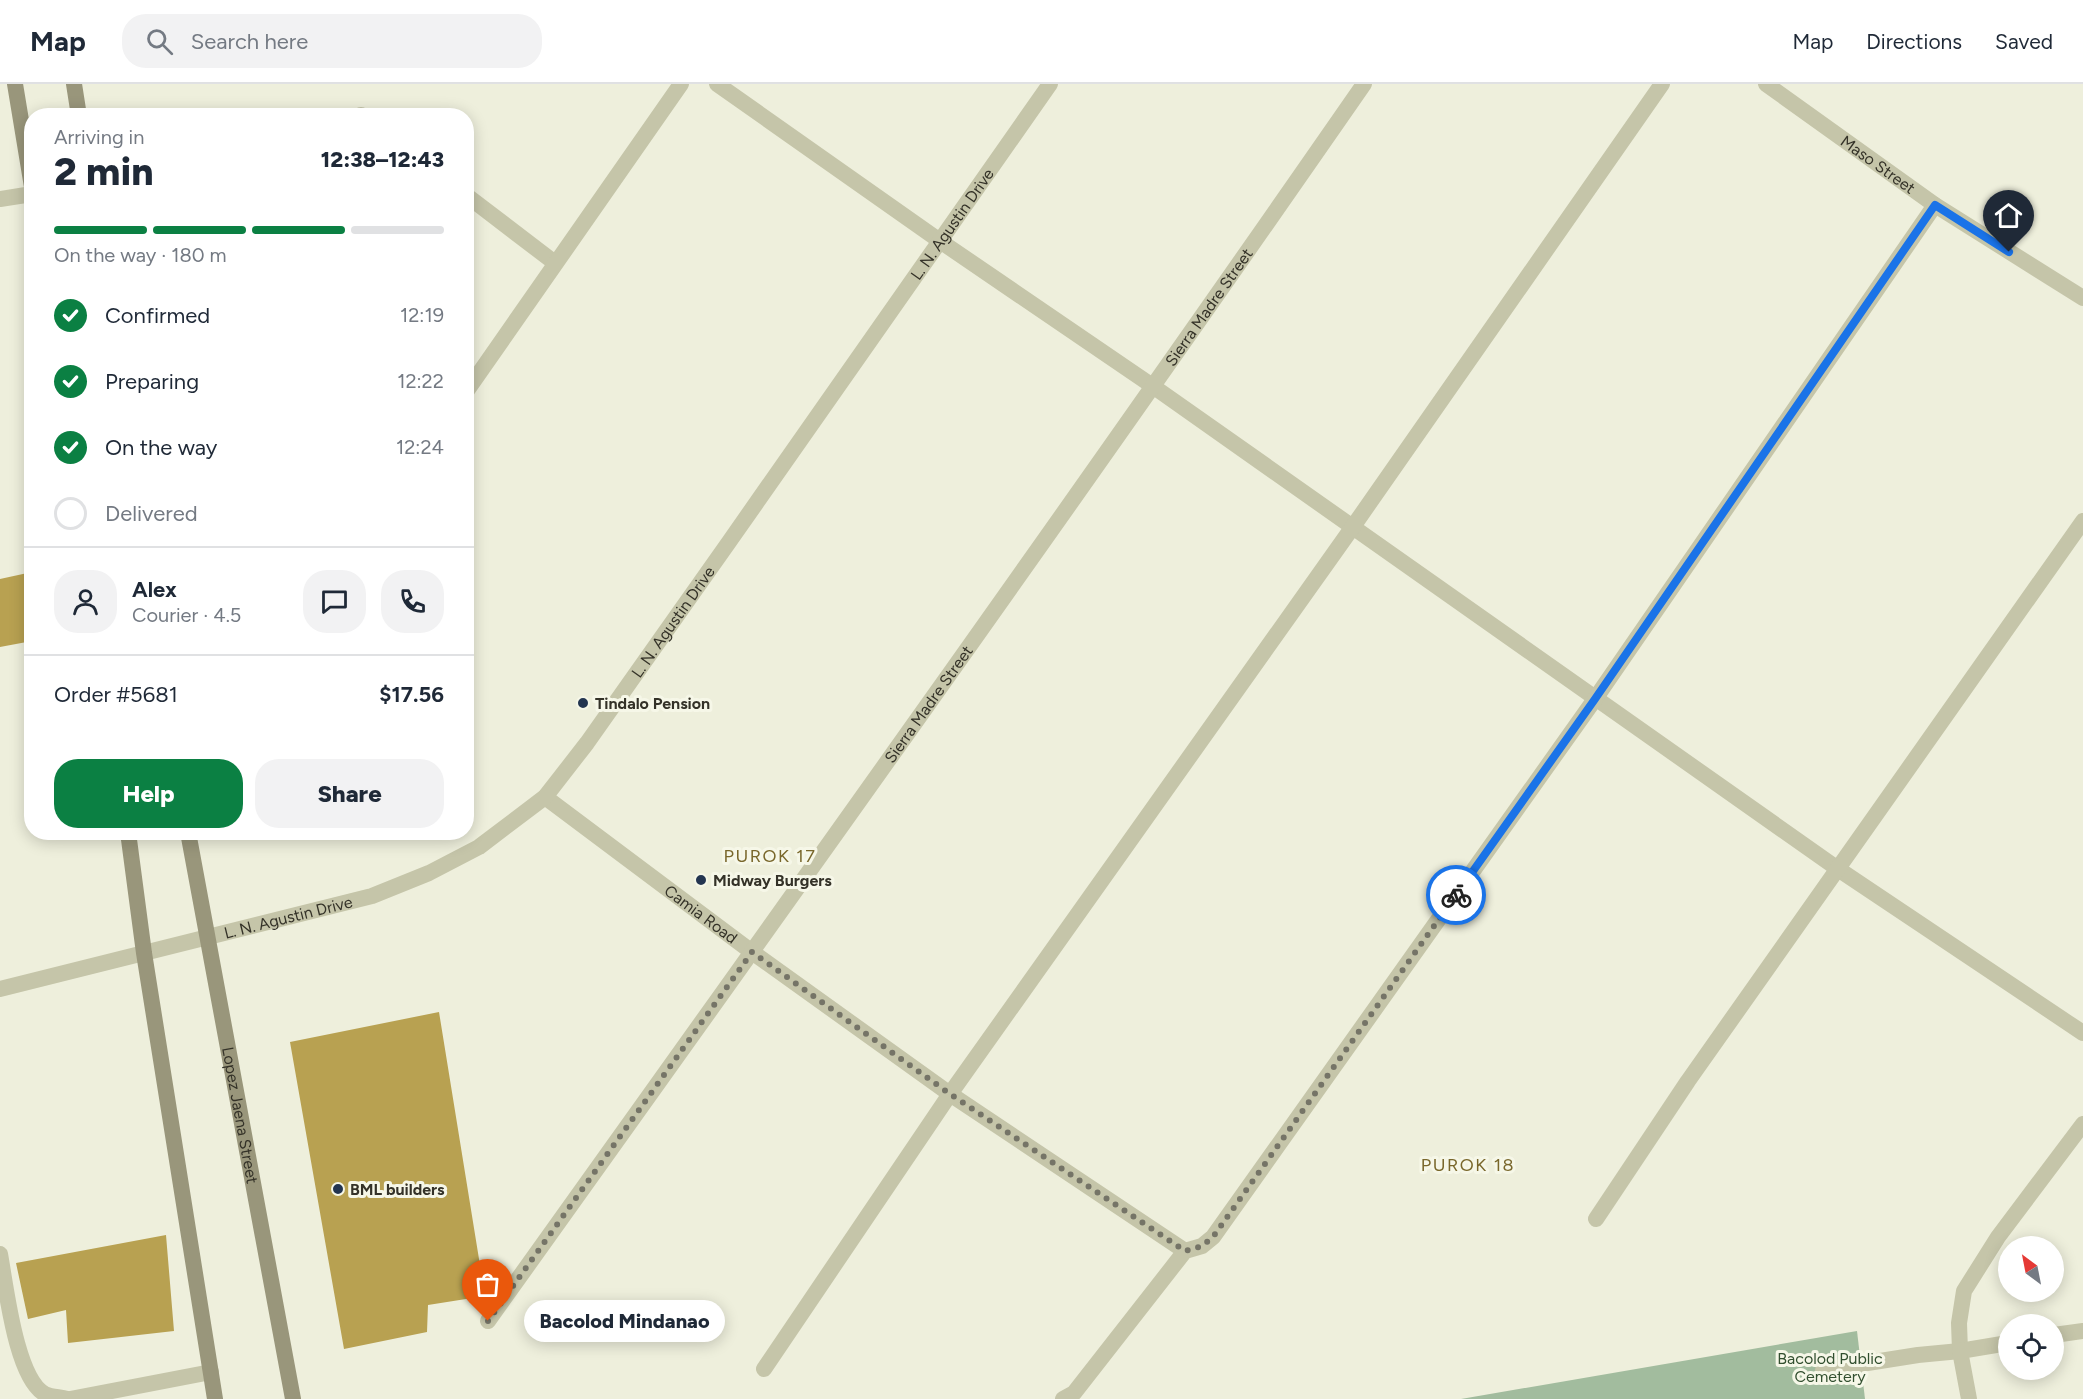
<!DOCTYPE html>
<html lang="en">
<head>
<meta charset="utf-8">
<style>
	body { margin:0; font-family:Figtree,sans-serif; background:#f2f2f3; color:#1f2937; height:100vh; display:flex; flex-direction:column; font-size:22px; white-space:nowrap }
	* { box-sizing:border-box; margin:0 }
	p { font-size:20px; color:#747a83 }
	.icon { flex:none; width:33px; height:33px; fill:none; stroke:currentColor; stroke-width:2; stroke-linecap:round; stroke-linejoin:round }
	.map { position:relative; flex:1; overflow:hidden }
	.drawer { position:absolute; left:24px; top:24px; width:450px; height:732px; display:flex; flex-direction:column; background:#fff; border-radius:24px; box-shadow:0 3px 15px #0003 }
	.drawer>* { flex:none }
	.needle { width:39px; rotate:328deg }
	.fabs { position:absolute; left:1998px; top:1152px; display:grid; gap:12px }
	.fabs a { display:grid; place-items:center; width:66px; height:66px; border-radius:50%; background:#fff; box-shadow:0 3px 15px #0003; font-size:30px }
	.pin { position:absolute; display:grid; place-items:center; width:51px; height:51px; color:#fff; margin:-62px -26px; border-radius:50% 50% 50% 0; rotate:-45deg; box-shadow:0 0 6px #0007 }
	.pin .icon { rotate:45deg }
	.courier { position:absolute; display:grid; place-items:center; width:60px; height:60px; margin:-30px; border:4px solid #1a73e8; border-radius:50%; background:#fff; color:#222; box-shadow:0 2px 8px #0007 }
	.bubble { position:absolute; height:42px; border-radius:21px; background:#fff; box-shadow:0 3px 15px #0003; font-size:20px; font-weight:800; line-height:42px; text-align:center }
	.summary em { font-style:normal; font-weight:800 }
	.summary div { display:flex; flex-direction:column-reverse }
	.summary { display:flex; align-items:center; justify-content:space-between; height:102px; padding:0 30px }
	h1 { font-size:39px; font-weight:800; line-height:45px }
	.bar { display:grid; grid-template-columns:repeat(4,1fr); gap:9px 6px; align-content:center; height:72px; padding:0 30px }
	.bar i { height:8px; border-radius:4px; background:#e0e1e3 }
	.bar .current { background:#0b8043 }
	.bar p { grid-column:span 4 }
	.line { display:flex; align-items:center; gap:15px; padding:0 30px; border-top:2px solid #e0e1e3 }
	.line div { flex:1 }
	.round { display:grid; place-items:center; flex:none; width:63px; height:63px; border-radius:24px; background:#f2f2f3 }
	ol { padding:0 30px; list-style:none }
	li { display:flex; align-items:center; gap:18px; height:66px }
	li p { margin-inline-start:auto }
	li .icon { padding:6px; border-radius:50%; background:#0b8043; color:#fff; stroke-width:4 }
	li:last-child { color:#747a83 }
	li i { width:33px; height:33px; border:3px solid #e0e1e3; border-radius:50% }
	.cta { display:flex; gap:12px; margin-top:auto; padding:12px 30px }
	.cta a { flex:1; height:69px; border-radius:24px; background:#0b8043; color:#fff; font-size:24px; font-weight:800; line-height:69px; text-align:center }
	.cta a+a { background:#f2f2f3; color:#1f2937 }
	header { display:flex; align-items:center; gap:36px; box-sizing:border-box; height:84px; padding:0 30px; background:#fff; border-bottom:2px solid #e0e1e3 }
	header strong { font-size:28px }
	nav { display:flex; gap:33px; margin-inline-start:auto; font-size:21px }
	.search { width:420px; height:54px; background:#f2f2f3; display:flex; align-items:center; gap:15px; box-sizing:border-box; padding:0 21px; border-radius:24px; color:#747a83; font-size:22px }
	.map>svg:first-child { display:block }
	.green { fill:#a2bc9e }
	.building { fill:#b8a151 }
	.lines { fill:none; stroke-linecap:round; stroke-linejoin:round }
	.service { stroke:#c5c5a9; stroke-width:16 }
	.minor { stroke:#c5c5a9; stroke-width:16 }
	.tertiary { stroke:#c5c5a9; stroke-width:16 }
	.secondary { stroke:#99967b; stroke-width:16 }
	.done { stroke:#757467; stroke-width:6; stroke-dasharray:0 10.8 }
	.route { stroke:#1a73e8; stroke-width:8 }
	.poi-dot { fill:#233550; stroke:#f6f7e8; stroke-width:2 }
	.labels { text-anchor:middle; stroke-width:6; stroke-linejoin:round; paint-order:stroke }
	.street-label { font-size:16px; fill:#343228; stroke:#f6f7e8 }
	.poi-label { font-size:16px; font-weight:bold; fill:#343228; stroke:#f6f7e8; text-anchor:start }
	.park-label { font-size:16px; fill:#324f2f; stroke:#f6f7e8 }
	.neighbourhood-label { font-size:18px; letter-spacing:1.5px; fill:#79672b; stroke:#f6f7e8 }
</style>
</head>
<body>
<header>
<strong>Map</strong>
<div class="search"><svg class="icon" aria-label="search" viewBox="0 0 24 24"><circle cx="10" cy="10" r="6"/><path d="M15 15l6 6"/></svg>Search here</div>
<nav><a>Map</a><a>Directions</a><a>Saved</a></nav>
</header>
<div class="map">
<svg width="2083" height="1315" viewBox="0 0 2083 1315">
	<rect width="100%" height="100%" fill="#eeefdc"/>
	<path class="green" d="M1857 1247 1865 1315H1461Z"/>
	<g class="building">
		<path d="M32 488V557L0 563V495Z"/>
		<path d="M439 928 485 1212 428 1221 427 1248 344 1265 290 958Z"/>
		<path d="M166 1151 174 1247 68 1259 66 1226 28 1235 16 1179Z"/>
	</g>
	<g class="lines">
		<path class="service" d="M0 115 32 110"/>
		<g class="minor">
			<path d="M717 0 940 157 1154 303 1838 785 2083 949"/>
			<path id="s1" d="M1766 0 1935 121 2083 214"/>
			<path d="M361 31 362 32"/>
			<path d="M466 111 555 179"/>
			<path d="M466 308 681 0"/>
			<path id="s2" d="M545 713 752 868 950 1010 1185 1167"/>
			<path d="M1596 1135 1688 997 2083 437"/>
			<path d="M0 1170C6 1202 16 1295 45 1310 51 1313 60 1313 67 1315"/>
			<path id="s3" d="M488 1237C782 826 1076 415 1364 0"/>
			<path d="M2054 1251 2083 1247"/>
			<path d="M764 1285 950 1010 1352 444 1662 0"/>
			<path d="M1823 1286 1918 1271 1960 1267 1959 1239 1964 1207 1998 1153 2083 1040"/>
			<path d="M70 1315 211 1288"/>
			<path d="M1063 1315 1074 1309 1185 1167 1202 1162 1213 1153 1595 615 1935 121"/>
			<path d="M1969 1315 1960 1267 2008 1259"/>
		</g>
		<path class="tertiary" id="s4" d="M0 905 372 812 429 789 479 763 545 713 587 659 729 458 1050 0"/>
		<g class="secondary">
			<path d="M15 0 32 103"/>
			<path d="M74 0 79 32"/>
			<path d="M128 748 144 869 215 1315"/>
			<path id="s5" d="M188 748 293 1315"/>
		</g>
	</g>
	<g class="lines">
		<path class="done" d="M488 1237 752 868 950 1010 1185 1167 1202 1162 1213 1153 1456 811"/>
		<path class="route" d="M1456 811 1595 615 1935 121 2009 168"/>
	</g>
	<g class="poi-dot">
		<circle cx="583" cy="619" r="6"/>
		<circle cx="701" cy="796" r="6"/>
		<circle cx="338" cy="1105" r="6"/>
	</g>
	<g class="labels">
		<g class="street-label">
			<text dy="6" stroke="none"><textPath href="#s1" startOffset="138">Maso Street</textPath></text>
			<text dy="6" stroke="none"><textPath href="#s4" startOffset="1287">L. N. Agustin Drive</textPath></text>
			<text dy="6" stroke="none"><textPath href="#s3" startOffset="1244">Sierra Madre Street</textPath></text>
			<text dy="6" stroke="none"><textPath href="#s4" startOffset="801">L. N. Agustin Drive</textPath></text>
			<text dy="6" stroke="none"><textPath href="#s3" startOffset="758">Sierra Madre Street</textPath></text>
			<text dy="6" stroke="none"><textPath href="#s2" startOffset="195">Camia Road</textPath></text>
			<text dy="6" stroke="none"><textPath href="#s4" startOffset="297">L. N. Agustin Drive</textPath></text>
			<text dy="6" stroke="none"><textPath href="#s5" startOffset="288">Lopez Jaena Street</textPath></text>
		</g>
		<g class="poi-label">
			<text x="595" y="625">Tindalo Pension</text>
			<text x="713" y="802">Midway Burgers</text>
			<text x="350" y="1111">BML builders</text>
		</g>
		<g class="park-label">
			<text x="1830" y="1280">Bacolod Public<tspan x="1830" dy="18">Cemetery</tspan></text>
		</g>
		<g class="neighbourhood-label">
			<text x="770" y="778">PUROK 17</text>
			<text x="1468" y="1087">PUROK 18</text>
		</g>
	</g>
</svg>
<div class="fabs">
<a><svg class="needle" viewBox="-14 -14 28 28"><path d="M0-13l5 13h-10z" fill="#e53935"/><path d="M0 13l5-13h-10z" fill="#747a83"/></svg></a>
<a><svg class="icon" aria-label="locate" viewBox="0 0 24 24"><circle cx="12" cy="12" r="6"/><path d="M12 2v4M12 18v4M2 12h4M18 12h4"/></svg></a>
</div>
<div class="pin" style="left:488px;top:1237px;background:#ea580c"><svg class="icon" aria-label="bag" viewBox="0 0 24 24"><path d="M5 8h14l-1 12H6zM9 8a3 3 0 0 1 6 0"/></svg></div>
<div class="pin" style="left:2009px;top:168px;background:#1f2937"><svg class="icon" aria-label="home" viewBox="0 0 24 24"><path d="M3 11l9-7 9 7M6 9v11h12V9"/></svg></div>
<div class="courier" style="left:1456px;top:811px"><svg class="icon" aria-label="bike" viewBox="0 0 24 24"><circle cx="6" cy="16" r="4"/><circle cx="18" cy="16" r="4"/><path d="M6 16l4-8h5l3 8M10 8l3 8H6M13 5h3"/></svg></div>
<div class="bubble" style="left:524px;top:1216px;width:201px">Bacolod Mindanao</div>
<section class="drawer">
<div class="summary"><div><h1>2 min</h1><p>Arriving in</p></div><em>12:38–12:43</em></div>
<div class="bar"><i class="current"></i><i class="current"></i><i class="current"></i><i></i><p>On the way · 180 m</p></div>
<ol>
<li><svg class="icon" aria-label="check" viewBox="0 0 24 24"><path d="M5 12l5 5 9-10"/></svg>Confirmed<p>12:19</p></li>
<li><svg class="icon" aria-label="check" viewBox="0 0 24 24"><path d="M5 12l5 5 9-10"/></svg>Preparing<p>12:22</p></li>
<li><svg class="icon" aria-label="check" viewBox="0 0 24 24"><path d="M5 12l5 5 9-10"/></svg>On the way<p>12:24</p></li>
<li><i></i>Delivered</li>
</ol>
<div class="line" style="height:108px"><a class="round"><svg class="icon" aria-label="person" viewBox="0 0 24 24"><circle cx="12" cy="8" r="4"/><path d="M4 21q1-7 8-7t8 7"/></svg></a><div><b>Alex</b><p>Courier · 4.5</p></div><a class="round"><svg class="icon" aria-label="chat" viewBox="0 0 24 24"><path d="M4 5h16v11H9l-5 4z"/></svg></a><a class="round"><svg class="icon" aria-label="phone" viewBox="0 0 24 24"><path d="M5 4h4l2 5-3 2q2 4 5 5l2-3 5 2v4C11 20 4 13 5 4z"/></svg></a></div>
<div class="line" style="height:78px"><div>Order #5681</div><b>$17.56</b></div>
<div class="cta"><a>Help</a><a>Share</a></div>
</section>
</div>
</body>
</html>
